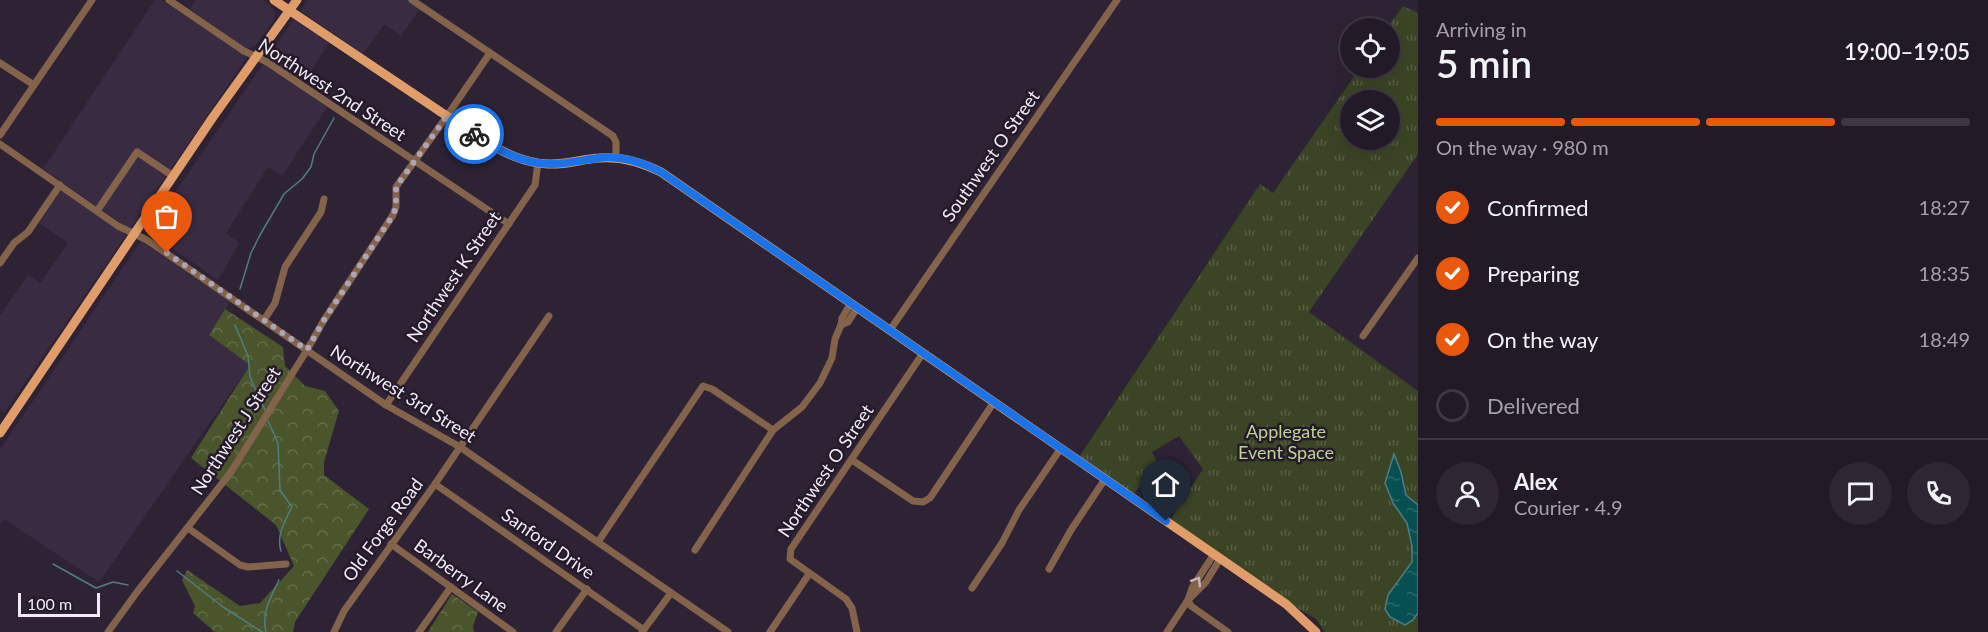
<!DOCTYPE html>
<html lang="en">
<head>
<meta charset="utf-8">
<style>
	body { margin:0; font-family:Lato,sans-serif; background:#2e2733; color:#f1f3f6; height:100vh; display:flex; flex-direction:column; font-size:22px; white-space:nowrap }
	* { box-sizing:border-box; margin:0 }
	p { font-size:20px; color:#a2a1a7 }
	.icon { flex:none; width:33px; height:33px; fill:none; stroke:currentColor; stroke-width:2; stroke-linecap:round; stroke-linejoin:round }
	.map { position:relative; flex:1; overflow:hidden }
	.details { display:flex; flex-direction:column; background:#221a27; width:570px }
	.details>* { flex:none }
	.fabs { position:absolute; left:1340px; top:18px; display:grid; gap:12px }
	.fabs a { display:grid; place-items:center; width:60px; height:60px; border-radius:50%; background:#221a27; box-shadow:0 6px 24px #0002,0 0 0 2px #3f3844; font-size:30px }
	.scale { position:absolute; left:18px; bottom:15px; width:82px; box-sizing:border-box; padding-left:6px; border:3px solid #f2ebf7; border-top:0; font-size:16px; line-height:21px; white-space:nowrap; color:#f2ebf7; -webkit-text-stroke:4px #241a2a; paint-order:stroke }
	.pin { position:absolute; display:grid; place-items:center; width:51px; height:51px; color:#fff; margin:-62px -26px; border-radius:50% 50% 50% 0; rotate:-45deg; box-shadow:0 0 6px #0007 }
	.pin .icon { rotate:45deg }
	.courier { position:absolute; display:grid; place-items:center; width:60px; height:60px; margin:-30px; border:4px solid #1a73e8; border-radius:50%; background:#fff; color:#222; box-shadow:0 2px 8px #0007 }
	.headline em { font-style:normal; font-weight:600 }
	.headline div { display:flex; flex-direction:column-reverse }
	.headline { display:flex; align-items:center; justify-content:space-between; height:102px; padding:0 18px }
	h1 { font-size:39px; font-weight:600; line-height:45px }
	.bar { display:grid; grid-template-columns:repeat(4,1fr); gap:9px 6px; align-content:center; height:72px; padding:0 18px }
	.bar i { height:8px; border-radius:4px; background:#3f3844 }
	.bar .active { background:#ea580c }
	.bar p { grid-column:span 4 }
	.line { display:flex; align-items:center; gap:15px; padding:0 18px; border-top:2px solid #3f3844 }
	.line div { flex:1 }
	.round { display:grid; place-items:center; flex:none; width:63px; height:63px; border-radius:32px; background:#2e2733 }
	ol { padding:0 18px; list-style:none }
	li { display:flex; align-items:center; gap:18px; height:66px }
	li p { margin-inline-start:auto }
	li .icon { padding:6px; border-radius:50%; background:#ea580c; color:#fff; stroke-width:4 }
	li:last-child { color:#a2a1a7 }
	li i { width:33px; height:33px; border:3px solid #3f3844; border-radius:50% }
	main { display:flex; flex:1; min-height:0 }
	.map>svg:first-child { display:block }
	.built { fill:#392c42 }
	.grass { fill:url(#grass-tufts); fill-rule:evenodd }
	.forest { fill:url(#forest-crowns) }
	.water { fill:url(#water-ripples); stroke:#4e7e83; stroke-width:1.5 }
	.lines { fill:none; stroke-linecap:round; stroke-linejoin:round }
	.stream { stroke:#4e7e83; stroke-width:1.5 }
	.minor { stroke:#84634b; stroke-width:7 }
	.major { stroke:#e09c69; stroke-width:9 }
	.oneway { stroke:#c6b5b2 }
	.done { stroke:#ada5b3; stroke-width:6; stroke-dasharray:0 10.8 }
	.route { stroke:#1a73e8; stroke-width:8 }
	.labels { text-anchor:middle; stroke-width:5; stroke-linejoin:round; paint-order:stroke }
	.street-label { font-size:18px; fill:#f2ebf7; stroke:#241a2a }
	.park-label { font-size:18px; fill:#bed38d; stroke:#241a2a }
</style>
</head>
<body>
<main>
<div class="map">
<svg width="1418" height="632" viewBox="0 0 1418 632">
	<defs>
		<pattern id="grass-tufts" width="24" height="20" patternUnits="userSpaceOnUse" patternTransform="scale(1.5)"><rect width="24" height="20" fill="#3b4425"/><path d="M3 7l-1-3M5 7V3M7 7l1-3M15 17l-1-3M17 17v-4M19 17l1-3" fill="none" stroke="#585f45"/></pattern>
		<pattern id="forest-crowns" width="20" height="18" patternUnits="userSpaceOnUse" patternTransform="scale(1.5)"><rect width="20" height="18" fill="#4a552b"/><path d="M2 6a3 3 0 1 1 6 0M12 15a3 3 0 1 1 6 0" fill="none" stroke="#656e4a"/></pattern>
		<pattern id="water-ripples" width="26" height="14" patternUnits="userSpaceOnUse" patternTransform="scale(1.5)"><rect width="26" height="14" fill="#075051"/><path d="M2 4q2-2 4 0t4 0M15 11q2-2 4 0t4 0" fill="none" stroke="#2c696b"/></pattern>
	</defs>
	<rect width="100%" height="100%" fill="#2e2334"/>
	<g class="built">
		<path d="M155 0H161L247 57 130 229 43 169Z"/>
		<path d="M196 0H263L270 5 275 13V18L255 46 250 48 245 47 190 9Z"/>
		<path d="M308 0H408L420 8 401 36 384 24 363 54 301 11Z"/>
		<path d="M294 19 329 43 300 88 327 107 282 176 268 167 226 233 239 243 218 280 148 232Z"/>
		<path d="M61 191 126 235 5 412 0 409V315L28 275 40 283 68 243 39 223Z"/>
		<path d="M141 241 230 302 209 335 250 365 99 582 4 519 0 524V450Z"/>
	</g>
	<path class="grass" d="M1403 6 1418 13V154L1309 312 1418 391V632H1325L1316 619 1266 589 1170 520 1203 469 1179 436 1152 452 1157 462 1133 495 1079 457 1260 184 1273 193 1360 68H1389V28H1387ZM1350 100H1389V140H1350Z"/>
	<g class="forest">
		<path d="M225 309 283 347 285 366 305 386 325 391 339 411 324 462V475L369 509 295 622 293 632H215L193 613 195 606 182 580 187 570 240 606 260 603 294 566 276 525 191 458 250 365 209 335Z"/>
		<path d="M452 594 478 612 473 626 474 632H428Z"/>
	</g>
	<path class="water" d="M1394 454 1401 472 1406 495 1418 505V613L1413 620 1405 625 1390 617 1385 609 1388 595 1412 562V546L1407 523 1393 503 1385 483Z"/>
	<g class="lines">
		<g class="stream">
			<path d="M240 289 251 253 260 235 284 194 302 179 311 167 314 154 334 118"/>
			<path d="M235 325 248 356 250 377 265 410"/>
			<path d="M268 421 278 443 280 490 292 507C285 520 276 536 281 551"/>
			<path d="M53 564 96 588 113 582 128 585"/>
			<path d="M177 571 223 607 262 632"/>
			<path d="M266 632C261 613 271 597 279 580"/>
		</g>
		<g class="minor">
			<path d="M169 0 244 51 267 62 509 224"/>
			<path d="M412 0 613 136 616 142V158"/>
			<path d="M0 63 34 85"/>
			<path d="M0 135 92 0"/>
			<path d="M0 144 118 226 147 240 386 405 460 447 728 632"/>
			<path d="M97 211 137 152 173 176"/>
			<path d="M0 263 14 243 28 232 60 185"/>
			<path d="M264 320 275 303 285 267 321 212 324 199"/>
			<path d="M841 325 848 322 857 308"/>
			<path d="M890 330 1117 0"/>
			<path d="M1363 336 1418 258"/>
			<path d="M386 405 535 185 538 163"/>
			<path d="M852 460 913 501 923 502 930 498 994 402"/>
			<path d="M435 484 644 630"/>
			<path d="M188 528 240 565 248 567 286 564"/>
			<path d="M598 542 703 386 712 389 773 430"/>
			<path d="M391 544 513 632"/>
			<path d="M695 550 773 430 802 407 820 383 832 358 835 339 841 325 842 318 851 303"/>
			<path d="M1214 554 1192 588 1188 600 1206 582 1220 559"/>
			<path d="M1049 569 1071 530 1105 479"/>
			<path d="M972 588 1002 543 1019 510 1061 448"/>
			<path d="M108 632 137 592 231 472 307 350 324 320 393 215 396 207V187L447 116 490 53"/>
			<path d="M334 632 344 611 435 484 549 316"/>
			<path d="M419 632 451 587"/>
			<path d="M556 632 587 589"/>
			<path d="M642 632 671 593"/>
			<path d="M770 632 809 574"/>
			<path d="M857 632 852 608 846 599 790 559 791 549 923 353"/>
			<path d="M1167 632 1188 600 1191 606 1228 632"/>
		</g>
		<g class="major">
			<path d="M274 0 484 141C505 153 524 163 548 164 566 165 582 159 599 158 621 156 641 162 661 172L1286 604 1316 632"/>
			<path d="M0 433 213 117 297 0"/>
		</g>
	</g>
	<defs><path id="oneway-chevron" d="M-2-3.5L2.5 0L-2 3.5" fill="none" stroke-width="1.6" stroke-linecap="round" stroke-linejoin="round" transform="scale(1.5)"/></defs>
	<use class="oneway" href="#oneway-chevron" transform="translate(1197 581) rotate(-58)"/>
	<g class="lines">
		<path class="done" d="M167 253 307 350 324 320 393 215 396 207V187L447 116 474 134"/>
		<path class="route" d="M474 134C498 150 522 164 552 164 567 164 583 160 598 158 621 155 641 162 661 172L1166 521"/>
	</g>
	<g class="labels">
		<g class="street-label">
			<text transform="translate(332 90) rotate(33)" y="6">Northwest 2nd Street</text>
			<text transform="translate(991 156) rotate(-55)" y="6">Southwest O Street</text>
			<text transform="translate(454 277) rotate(-56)" y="6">Northwest K Street</text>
			<text transform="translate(403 394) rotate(32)" y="6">Northwest 3rd Street</text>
			<text transform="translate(236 431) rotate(-57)" y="6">Northwest J Street</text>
			<text transform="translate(826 471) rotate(-56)" y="6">Northwest O Street</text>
			<text transform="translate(383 530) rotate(-54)" y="6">Old Forge Road</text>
			<text transform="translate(548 544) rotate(35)" y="6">Sanford Drive</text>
			<text transform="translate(461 576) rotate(36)" y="6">Barberry Lane</text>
		</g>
		<g class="park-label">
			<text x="1286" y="438">Applegate<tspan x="1286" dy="21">Event Space</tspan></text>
		</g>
	</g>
</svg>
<div class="fabs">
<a><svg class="icon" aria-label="locate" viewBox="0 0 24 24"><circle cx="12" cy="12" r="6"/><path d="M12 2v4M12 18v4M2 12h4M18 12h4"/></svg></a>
<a><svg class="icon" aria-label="layers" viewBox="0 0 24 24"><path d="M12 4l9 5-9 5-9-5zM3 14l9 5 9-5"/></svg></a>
</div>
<div class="scale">100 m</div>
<div class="pin" style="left:167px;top:253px;background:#ea580c"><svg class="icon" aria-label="bag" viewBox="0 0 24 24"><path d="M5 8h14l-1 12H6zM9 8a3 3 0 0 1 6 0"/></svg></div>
<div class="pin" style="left:1166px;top:521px;background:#1f2937"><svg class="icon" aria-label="home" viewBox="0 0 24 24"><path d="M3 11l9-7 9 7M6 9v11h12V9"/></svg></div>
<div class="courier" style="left:474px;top:134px"><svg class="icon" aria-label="bike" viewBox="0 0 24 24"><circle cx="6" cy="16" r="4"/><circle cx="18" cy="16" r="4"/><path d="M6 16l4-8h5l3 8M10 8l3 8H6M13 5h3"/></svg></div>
</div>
<section class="details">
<div class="headline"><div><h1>5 min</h1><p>Arriving in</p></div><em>19:00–19:05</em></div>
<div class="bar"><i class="active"></i><i class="active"></i><i class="active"></i><i></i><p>On the way · 980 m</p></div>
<ol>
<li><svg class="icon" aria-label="check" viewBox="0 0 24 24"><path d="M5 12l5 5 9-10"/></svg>Confirmed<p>18:27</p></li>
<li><svg class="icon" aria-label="check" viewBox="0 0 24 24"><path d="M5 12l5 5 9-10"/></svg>Preparing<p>18:35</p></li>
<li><svg class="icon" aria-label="check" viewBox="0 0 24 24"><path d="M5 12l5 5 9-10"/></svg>On the way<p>18:49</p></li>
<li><i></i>Delivered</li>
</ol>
<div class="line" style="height:108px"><a class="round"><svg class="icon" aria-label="person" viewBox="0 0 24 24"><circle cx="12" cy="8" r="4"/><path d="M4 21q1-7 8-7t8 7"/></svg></a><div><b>Alex</b><p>Courier · 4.9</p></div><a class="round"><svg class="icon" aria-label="chat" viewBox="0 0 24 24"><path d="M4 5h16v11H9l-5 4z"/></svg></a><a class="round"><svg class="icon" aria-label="phone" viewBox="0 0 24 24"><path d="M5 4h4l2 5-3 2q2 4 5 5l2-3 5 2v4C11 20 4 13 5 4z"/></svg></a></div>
</section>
</main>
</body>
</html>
